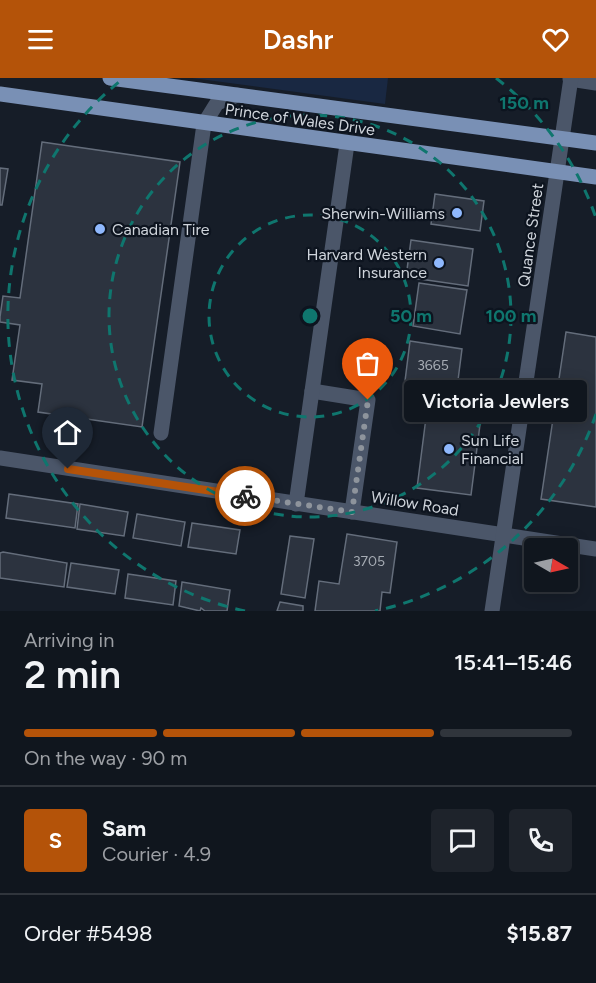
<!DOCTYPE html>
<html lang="en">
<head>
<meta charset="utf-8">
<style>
	body { margin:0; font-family:Figtree,sans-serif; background:#1e232b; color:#f1f3f6; height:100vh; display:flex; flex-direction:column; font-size:22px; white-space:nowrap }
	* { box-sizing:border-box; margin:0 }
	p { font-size:20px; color:#9c9fa4 }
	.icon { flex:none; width:33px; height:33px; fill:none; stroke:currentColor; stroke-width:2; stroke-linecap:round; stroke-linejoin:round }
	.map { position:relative; height:533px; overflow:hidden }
	.side { display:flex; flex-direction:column; background:#10161e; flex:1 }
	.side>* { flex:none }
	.needle { width:39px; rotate:99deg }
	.fabs { position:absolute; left:524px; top:460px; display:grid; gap:12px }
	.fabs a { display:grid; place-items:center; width:54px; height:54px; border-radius:6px; background:#10161e; box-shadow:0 3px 15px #0003,0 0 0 2px #30353c; font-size:30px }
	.pin { position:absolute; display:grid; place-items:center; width:51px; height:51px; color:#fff; margin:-62px -26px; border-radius:50% 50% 50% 0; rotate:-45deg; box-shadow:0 0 6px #0007 }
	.pin .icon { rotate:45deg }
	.courier { position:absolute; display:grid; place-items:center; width:60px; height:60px; margin:-30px; border:4px solid #b45309; border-radius:50%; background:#fff; color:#222; box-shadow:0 2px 8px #0007 }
	.bubble { position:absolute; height:42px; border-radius:6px; background:#10161e; box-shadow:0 3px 15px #0003,0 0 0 2px #30353c; font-size:20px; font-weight:600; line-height:42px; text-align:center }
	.summary em { font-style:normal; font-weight:600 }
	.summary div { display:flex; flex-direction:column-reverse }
	.summary { display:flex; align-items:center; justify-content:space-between; height:102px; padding:0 24px }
	h1 { font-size:39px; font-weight:600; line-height:45px }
	.bar { display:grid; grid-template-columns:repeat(4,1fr); gap:9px 6px; align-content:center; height:72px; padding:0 24px }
	.bar i { height:8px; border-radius:4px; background:#30353c }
	.bar .active { background:#b45309 }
	.bar p { grid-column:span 4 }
	.line { display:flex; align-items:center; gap:15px; padding:0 24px; border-top:2px solid #30353c }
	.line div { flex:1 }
	.round { display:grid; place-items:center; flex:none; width:63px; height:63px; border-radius:6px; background:#1e232b }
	header { display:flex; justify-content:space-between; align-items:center; height:78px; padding:0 24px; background:#b45309; color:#fff; font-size:27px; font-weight:600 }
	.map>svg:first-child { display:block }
	.green { fill:#192842 }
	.building { fill:#2c333f; stroke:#646d7b; stroke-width:1.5 }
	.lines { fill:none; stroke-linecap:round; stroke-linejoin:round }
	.minor { stroke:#4b5669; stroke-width:15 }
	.major { stroke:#7990b5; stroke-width:15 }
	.done { stroke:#8e949c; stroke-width:6; stroke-dasharray:0 10.8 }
	.route { stroke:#b45309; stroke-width:8 }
	.ring { fill:none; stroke:#0f766e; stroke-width:3; stroke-dasharray:10 8 }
	.poi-dot { fill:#8fb8fd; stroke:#0d141f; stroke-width:2 }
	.labels { text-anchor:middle; stroke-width:4.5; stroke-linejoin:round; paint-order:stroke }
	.number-label { font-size:14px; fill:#a6acb4 }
	.street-label { font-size:16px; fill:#cfd4db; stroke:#0d141f }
	.poi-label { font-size:16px; fill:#cfd4db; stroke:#0d141f; text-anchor:end }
	.centre { fill:#0f766e; stroke:#0d141f; stroke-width:3 }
	.ring-label { font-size:18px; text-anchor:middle; font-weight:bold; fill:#0f766e; stroke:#0d141f; stroke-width:4.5; stroke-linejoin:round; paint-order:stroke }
</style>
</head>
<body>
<header><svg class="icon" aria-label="menu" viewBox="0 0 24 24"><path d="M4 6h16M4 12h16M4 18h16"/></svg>Dashr<svg class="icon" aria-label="heart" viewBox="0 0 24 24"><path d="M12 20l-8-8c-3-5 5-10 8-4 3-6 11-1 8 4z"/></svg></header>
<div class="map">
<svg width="596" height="533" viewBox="0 0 596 533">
	<rect width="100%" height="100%" fill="#161d28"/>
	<path class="green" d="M192 0H388L385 26Z"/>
	<g class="building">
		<path d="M42 64 180 84 142 349 38 334 42 306 12 302 20 247 0 244V239L3 218 20 220Z"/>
		<path d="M0 90 8 91 2 127H0Z"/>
		<path d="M435 116 484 123 480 153 431 146Z"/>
		<path d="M411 162 473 171 468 208 406 199Z"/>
		<path d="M419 205 467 212 460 256 413 248Z"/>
		<path d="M566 254 596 259V429L541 421Z"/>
		<path d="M410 263 462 271 457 310 405 303Z"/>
		<path d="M428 324 482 331 471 417 417 410Z"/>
		<path d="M9 416 78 426 75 450 6 440Z"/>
		<path d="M80 426 128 434 124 458 77 451Z"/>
		<path d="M137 436 185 444 181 468 133 460Z"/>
		<path d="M192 445 240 452 236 476 188 469Z"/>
		<path d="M347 456 397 464 390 515 382 514 380 533H315L319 503 339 506Z"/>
		<path d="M290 458 314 461 305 520 281 516Z"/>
		<path d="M3 474 67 485 64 509 0 500V475Z"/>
		<path d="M71 485 119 492 115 516 67 509Z"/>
		<path d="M128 496 176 503 173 527 125 520Z"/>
		<path d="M182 504 230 512 227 533H205L201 530 200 533 179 528Z"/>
		<path d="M280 524 303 528V533H277Z"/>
	</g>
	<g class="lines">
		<g class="minor">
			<path d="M570 1 596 5"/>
			<path d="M312 313 368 322 352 434"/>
			<path d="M161 355 204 46 217 25 237 17"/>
			<path d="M0 380 596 471"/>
			<path d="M296 426 347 66"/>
			<path d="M492 533 571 0"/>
		</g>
		<g class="major">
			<path d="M110 0 596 65"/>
			<path d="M0 16 596 99"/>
		</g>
	</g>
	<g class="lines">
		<path class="done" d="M245 418 352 434 368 322"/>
		<path class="route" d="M68 391 245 418"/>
	</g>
	<g class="ring">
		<circle cx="310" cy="238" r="101"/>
		<circle cx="310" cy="238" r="201"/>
		<path d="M596 336A302 302 0 0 1 375 533M245 533A302 302 0 0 1 124 0M496 0A302 302 0 0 1 596 140"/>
	</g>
	<g class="poi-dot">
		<circle cx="457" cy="135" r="6"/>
		<circle cx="100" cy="151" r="6"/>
		<circle cx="439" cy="185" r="6"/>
		<circle cx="449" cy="371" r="6"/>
	</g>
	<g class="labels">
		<g class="number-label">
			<text x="433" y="292">3665</text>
			<text x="369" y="488">3705</text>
		</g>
		<g class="street-label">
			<text transform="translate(300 41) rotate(8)" y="6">Prince of Wales Drive</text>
			<text transform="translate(530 157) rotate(-82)" y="6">Quance Street</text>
			<text transform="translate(415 425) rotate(9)" y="6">Willow Road</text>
		</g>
		<g class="poi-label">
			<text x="445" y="141">Sherwin-Williams</text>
			<text x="112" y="157" text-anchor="start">Canadian Tire</text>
			<text x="427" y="182">Harvard Western<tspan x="427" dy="18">Insurance</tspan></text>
			<text x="461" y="368" text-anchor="start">Sun Life<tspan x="461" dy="18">Financial</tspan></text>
		</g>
	</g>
	<circle cx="310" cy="238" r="9" class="centre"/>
	<g class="ring-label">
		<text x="524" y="31">150 m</text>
		<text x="411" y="244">50 m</text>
		<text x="511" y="244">100 m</text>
	</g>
</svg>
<div class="fabs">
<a><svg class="needle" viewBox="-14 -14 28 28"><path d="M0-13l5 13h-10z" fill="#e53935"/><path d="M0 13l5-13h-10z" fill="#9c9fa4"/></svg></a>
</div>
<div class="pin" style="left:368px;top:322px;background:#ea580c"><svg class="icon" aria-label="bag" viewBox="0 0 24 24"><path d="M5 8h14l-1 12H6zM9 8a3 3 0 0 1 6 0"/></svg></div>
<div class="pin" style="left:68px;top:391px;background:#1f2937"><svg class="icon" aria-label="home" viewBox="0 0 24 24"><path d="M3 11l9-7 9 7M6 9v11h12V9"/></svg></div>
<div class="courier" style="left:245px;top:418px"><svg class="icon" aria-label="bike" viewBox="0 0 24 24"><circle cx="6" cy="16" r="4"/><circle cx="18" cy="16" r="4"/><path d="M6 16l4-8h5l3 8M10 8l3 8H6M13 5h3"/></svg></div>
<div class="bubble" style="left:404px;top:302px;width:183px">Victoria Jewlers</div>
</div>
<section class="side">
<div class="summary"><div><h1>2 min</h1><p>Arriving in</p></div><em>15:41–15:46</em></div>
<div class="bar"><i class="active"></i><i class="active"></i><i class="active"></i><i></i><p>On the way · 90 m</p></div>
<div class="line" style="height:108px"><b class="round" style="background:#b45309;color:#fff">S</b><div><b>Sam</b><p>Courier · 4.9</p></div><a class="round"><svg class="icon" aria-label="chat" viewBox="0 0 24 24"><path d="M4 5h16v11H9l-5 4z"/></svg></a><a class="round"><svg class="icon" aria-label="phone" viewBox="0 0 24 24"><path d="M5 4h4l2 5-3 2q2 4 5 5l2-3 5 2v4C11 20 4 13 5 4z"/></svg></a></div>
<div class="line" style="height:78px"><div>Order #5498</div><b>$15.87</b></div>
</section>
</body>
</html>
